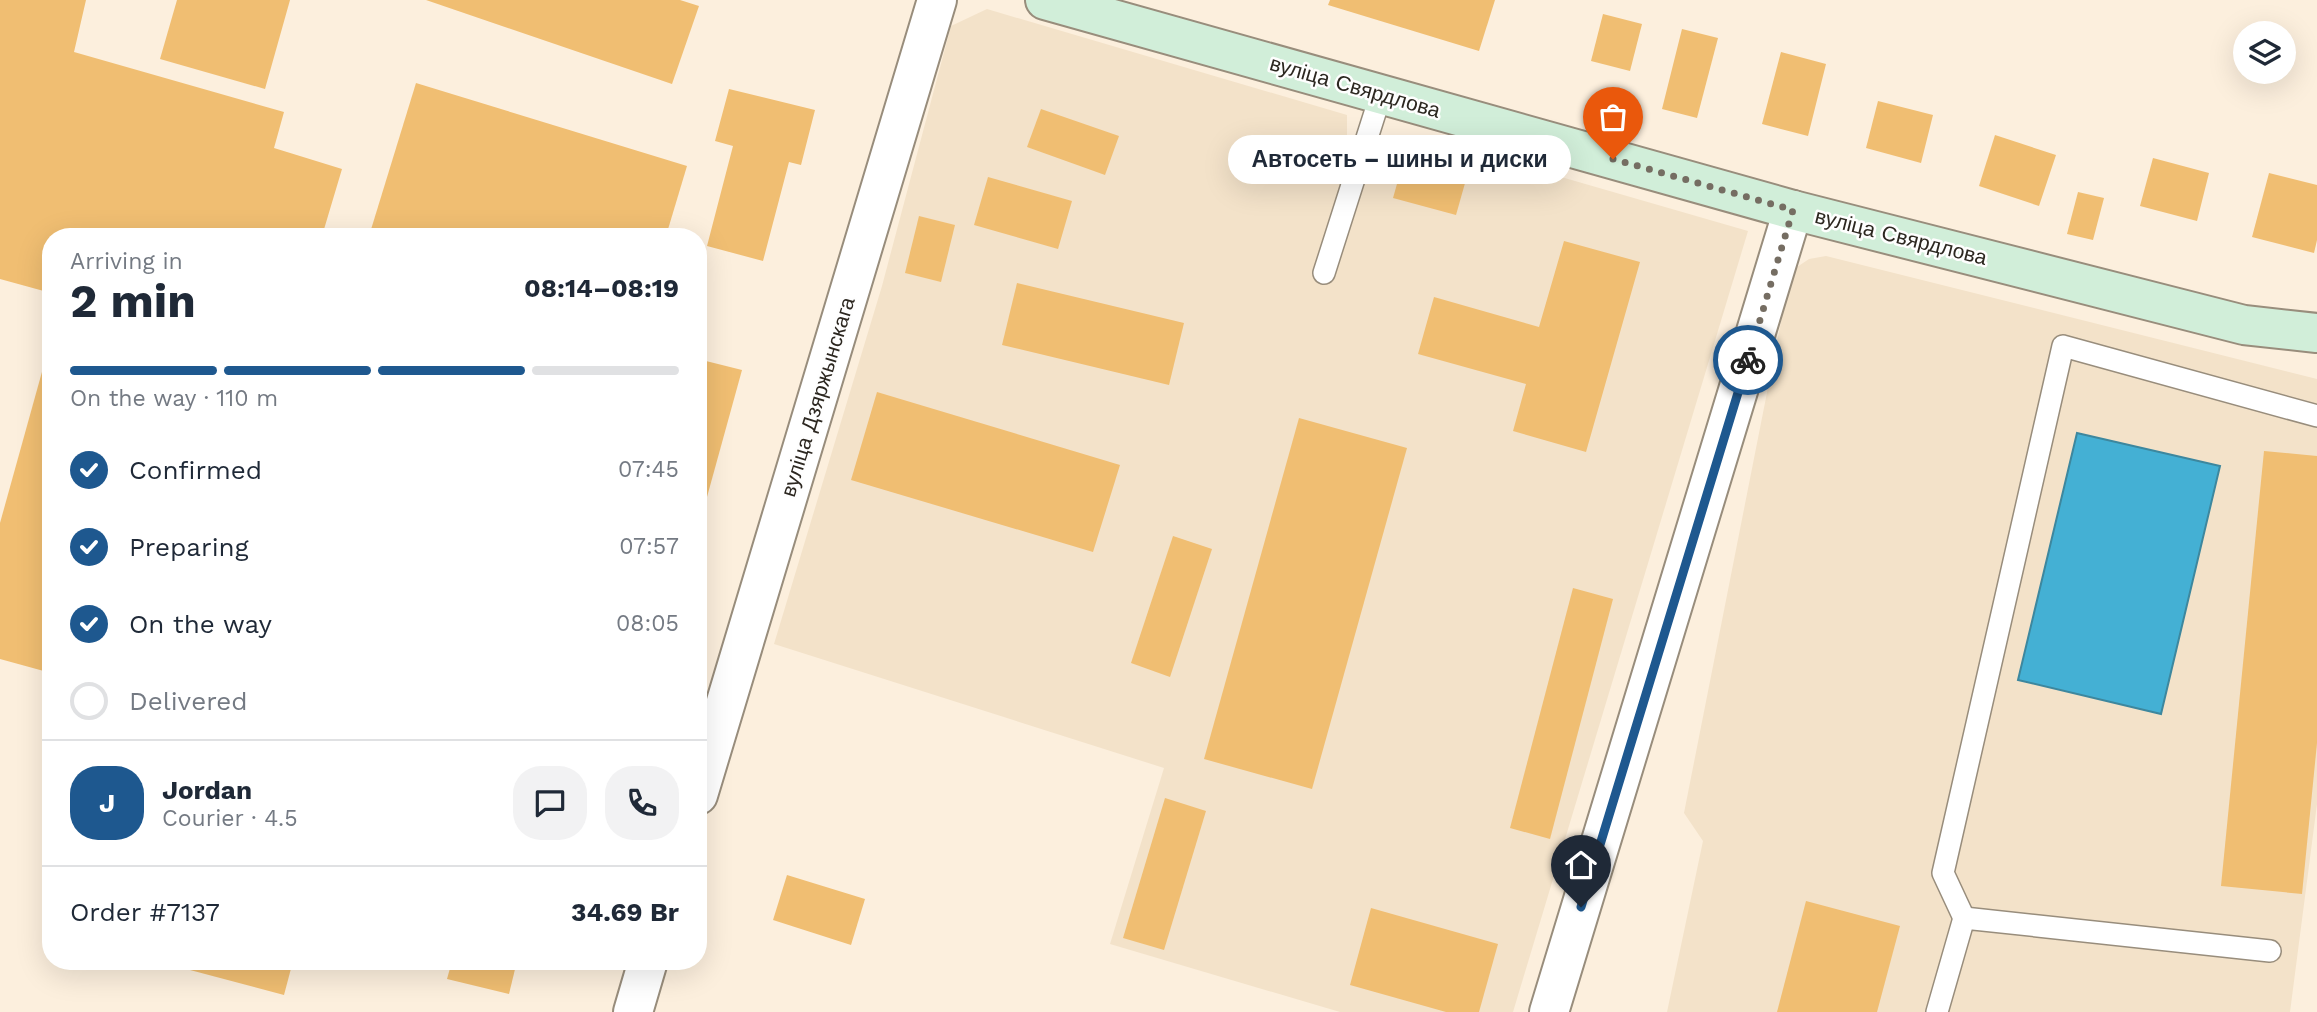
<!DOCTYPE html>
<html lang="en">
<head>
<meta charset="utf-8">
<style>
	body { margin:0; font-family:"Work Sans",sans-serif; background:#f2f2f3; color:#1f2937; height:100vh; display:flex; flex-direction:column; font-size:26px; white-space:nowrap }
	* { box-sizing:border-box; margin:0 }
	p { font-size:23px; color:#747a83 }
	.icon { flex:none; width:38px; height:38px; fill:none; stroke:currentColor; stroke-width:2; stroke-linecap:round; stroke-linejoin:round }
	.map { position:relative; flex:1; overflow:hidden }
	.panel { position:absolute; left:42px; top:228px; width:665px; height:742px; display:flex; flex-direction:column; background:#fff; border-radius:28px; box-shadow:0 7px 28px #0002 }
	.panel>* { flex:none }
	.fabs { position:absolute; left:2233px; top:21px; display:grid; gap:14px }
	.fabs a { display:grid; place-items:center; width:63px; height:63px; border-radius:50%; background:#fff; box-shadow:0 7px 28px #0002; font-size:35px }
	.pin { position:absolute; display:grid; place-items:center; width:60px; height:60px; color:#fff; margin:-72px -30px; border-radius:50% 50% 50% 0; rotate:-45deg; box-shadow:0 0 7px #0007 }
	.pin .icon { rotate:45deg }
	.courier { position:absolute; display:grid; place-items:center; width:70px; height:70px; margin:-35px; border:5px solid #1e588f; border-radius:50%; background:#fff; color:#222; box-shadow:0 2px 9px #0007 }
	.bubble { position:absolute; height:49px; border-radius:24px; background:#fff; box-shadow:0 7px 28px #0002; font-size:23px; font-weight:700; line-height:49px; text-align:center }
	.summary em { font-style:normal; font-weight:700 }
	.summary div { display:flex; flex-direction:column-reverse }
	.summary { display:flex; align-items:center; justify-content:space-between; height:119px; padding:0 28px }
	h1 { font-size:46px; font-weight:700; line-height:52px }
	.bar { display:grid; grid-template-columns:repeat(4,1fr); gap:10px 7px; align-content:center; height:84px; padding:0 28px }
	.bar i { height:9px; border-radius:5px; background:#e0e1e3 }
	.bar .current { background:#1e588f }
	.bar p { grid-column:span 4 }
	.line { display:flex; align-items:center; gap:18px; padding:0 28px; border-top:2px solid #e0e1e3 }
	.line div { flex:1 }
	.round { display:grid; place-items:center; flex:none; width:74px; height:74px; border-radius:28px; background:#f2f2f3 }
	ol { padding:0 28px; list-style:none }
	li { display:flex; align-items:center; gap:21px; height:77px }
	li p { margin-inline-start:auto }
	li .icon { padding:7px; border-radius:50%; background:#1e588f; color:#fff; stroke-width:4 }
	li:last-child { color:#747a83 }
	li i { width:38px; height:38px; border:4px solid #e0e1e3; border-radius:50% }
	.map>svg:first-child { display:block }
	.built { fill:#f3e2c9 }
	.water { fill:#44b0d4; stroke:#3d879e; stroke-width:2 }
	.building { fill:#f0be72 }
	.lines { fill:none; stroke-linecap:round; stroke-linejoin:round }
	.lane-casing { stroke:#988d7c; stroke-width:24 }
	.street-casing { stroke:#988d7c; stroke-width:42 }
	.secondary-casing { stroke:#988d7c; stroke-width:42 }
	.lane { stroke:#fff; stroke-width:21 }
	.street { stroke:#fff; stroke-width:38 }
	.secondary { stroke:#d1eed9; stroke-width:38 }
	.done { stroke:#756d62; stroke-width:7; stroke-dasharray:0 12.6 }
	.route { stroke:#1e588f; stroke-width:9 }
	.labels { text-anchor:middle; stroke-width:5; stroke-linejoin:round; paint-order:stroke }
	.street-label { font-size:21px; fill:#2c2720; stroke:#fefefe }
</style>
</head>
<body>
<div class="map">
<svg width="2317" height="1012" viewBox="0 0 2317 1012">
	<rect width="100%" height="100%" fill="#fcefdd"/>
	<g class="built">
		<path d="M987 9 1347 115V138L1468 169 1485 155 1748 231 1513 1012H1340L1110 944 1164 768 774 644 882 286 951 26Z"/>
		<path d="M1826 256 2317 379V804L2290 1012H1667L1703 841 1684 813 1791 271 1809 259Z"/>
	</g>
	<path class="water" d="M2077 433 2220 466 2161 714 2018 680Z"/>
	<g class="building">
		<path d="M0 0H86L74 52 284 112 274 148 342 169 322 236H51V293L0 279Z"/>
		<path d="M177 0H290L265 89 160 59Z"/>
		<path d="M426 0H680L699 6 672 84Z"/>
		<path d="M1330 0H1495L1479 51 1328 5Z"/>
		<path d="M1603 14 1642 24 1630 71 1591 61Z"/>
		<path d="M1682 29 1718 38 1697 118 1662 109Z"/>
		<path d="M1781 52 1826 64 1808 136 1762 124Z"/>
		<path d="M416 83 687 166 666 236H369Z"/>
		<path d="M729 89 815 110 801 165 789 162 763 261 707 246 733 146 715 141Z"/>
		<path d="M1878 101 1933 115 1921 163 1866 148Z"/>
		<path d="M1041 109 1119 136 1105 175 1027 147Z"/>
		<path d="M1995 135 2056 155 2039 206 1979 186Z"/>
		<path d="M1406 152 1469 169 1456 215 1393 198Z"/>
		<path d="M2153 158 2209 173 2197 221 2140 206Z"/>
		<path d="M2269 173 2317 185V240L2314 253 2252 237Z"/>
		<path d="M988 177 1072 201 1058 249 974 225Z"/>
		<path d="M2078 192 2104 198 2093 240 2067 234Z"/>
		<path d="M919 216 955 225 941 282 905 273Z"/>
		<path d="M1564 241 1640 262 1586 452 1513 431 1526 384 1418 354 1434 297 1539 327Z"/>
		<path d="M1017 283 1184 323 1169 385 1002 345Z"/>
		<path d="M50 343H51V673L0 659V523Z"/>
		<path d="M698 359 742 370 699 526H698Z"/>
		<path d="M877 392 1120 465 1093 552 851 480Z"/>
		<path d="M1299 418 1407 448 1312 789 1204 759Z"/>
		<path d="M2264 451 2317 456V743L2302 894 2221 886Z"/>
		<path d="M1173 536 1212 549 1170 677 1131 663Z"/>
		<path d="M1573 588 1613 599 1550 839 1510 828Z"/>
		<path d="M1165 798 1206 811 1164 950 1123 938Z"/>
		<path d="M787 875 865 899 851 945 773 920Z"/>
		<path d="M1806 901 1900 926 1877 1012H1777Z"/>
		<path d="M1371 908 1498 944 1479 1012H1446L1350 985Z"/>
		<path d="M192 961H293L284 995 190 970Z"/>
		<path d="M452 961H517L509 994 447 979Z"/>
	</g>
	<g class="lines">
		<g class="lane-casing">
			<g id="lane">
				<path d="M1324 273 1381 94"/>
				<path d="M1964 918 1943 873 2063 346 2317 416"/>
				<path d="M1937 1012 1964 918 2270 951"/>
			</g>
		</g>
		<g class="street-casing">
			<g id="street">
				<path d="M698 795 937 0"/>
				<path d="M633 1012 648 961"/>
				<path d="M1549 1012 1793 210"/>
			</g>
		</g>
		<g class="secondary-casing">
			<path id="secondary" d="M1045 0 1793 210 2244 325 2317 333"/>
		</g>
		<use href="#lane" class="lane"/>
		<use href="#street" class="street"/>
		<use href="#secondary" class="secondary"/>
	</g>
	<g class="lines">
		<path class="done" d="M1613 159 1793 210 1748 360"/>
		<path class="route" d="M1581 907 1748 360"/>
	</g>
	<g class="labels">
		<g class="street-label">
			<text transform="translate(1355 87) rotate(16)" y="7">вуліца Свярдлова</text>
			<text transform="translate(1901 237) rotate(14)" y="7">вуліца Свярдлова</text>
			<text transform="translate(818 397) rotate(-73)" y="7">вуліца Дзяржынскага</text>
		</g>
	</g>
</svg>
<div class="fabs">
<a><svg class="icon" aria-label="layers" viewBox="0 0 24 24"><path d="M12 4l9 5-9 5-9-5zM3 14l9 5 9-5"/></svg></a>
</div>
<div class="pin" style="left:1613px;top:159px;background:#ea580c"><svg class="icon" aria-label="bag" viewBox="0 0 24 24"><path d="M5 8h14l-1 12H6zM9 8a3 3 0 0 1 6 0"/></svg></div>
<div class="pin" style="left:1581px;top:907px;background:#1f2937"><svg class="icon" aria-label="home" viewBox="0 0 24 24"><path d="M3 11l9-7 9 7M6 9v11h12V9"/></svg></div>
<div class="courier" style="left:1748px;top:360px"><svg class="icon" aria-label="bike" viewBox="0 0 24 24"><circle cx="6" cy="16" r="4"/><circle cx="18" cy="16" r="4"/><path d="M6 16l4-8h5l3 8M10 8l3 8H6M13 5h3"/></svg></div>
<div class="bubble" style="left:1228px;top:135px;width:343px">Автосеть – шины и диски</div>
<section class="panel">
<div class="summary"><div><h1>2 min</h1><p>Arriving in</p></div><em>08:14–08:19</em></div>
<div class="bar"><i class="current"></i><i class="current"></i><i class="current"></i><i></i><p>On the way · 110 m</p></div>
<ol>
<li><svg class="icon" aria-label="check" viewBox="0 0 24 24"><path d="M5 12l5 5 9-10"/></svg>Confirmed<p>07:45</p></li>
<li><svg class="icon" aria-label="check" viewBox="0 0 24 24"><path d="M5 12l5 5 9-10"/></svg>Preparing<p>07:57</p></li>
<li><svg class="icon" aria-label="check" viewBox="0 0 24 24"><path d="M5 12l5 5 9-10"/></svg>On the way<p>08:05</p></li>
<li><i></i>Delivered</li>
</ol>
<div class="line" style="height:126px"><b class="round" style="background:#1e588f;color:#fff">J</b><div><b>Jordan</b><p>Courier · 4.5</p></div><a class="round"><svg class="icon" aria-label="chat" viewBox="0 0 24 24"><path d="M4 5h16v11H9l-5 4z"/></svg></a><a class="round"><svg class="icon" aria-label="phone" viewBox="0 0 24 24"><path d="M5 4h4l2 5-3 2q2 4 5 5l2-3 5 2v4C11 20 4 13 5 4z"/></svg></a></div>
<div class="line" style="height:91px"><div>Order #7137</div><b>34.69 Br</b></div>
</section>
</div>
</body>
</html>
